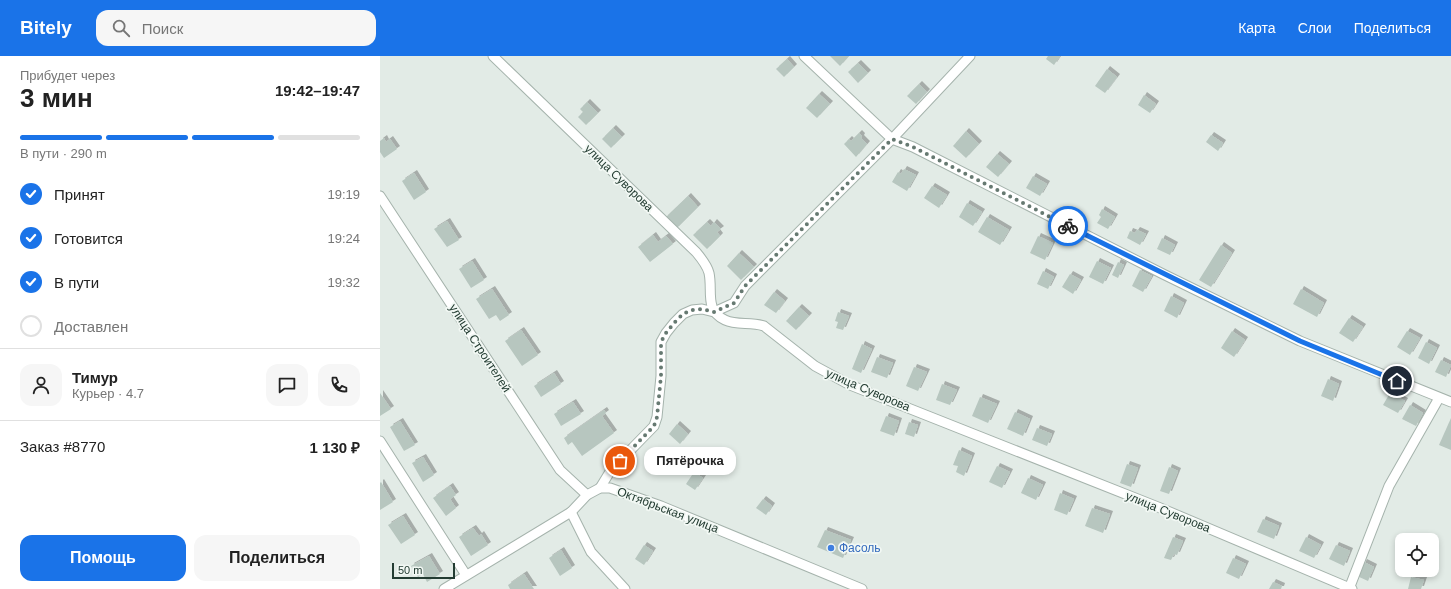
<!DOCTYPE html>
<html lang="ru">
<head>
<meta charset="utf-8">
<style>
	body { margin:0; font-family:Arial,sans-serif; background:#f6f6f6; color:#222; height:100vh; display:flex; flex-direction:column; font-size:15px; white-space:nowrap }
	* { box-sizing:border-box; margin:0 }
	p { font-size:13px; color:#767676 }
	.icon { flex:none; width:22px; height:22px; fill:none; stroke:currentColor; stroke-width:2; stroke-linecap:round; stroke-linejoin:round }
	.map { position:relative; flex:1; overflow:hidden }
	.panel { display:flex; flex-direction:column; background:#fff; width:380px }
	.panel>* { flex:none }
	.controls { position:absolute; left:1015px; top:477px; display:grid; gap:8px }
	.controls a { display:grid; place-items:center; width:44px; height:44px; border-radius:8px; background:#fff; box-shadow:0 2px 6px #0003; font-size:20px }
	.scale { position:absolute; left:12px; bottom:10px; width:63px; box-sizing:border-box; padding-left:4px; border:2px solid #233c32; border-top:0; font-size:11px; line-height:14px; white-space:nowrap; color:#233c32; -webkit-text-stroke:3px #f2f8f4; paint-order:stroke }
	.pin { position:absolute; display:grid; place-items:center; width:34px; height:34px; color:#fff; margin:-17px; border:2px solid #fff; border-radius:50%; box-shadow:0 1px 4px #0007 }
	.courier { position:absolute; display:grid; place-items:center; width:40px; height:40px; margin:-20px; border:3px solid #1a73e8; border-radius:50%; background:#fff; color:#222; box-shadow:0 1px 5px #0007 }
	.bubble { position:absolute; height:28px; border-radius:12px; background:#fff; box-shadow:0 2px 6px #0003; font-size:13px; font-weight:600; line-height:28px; text-align:center }
	.headline em { font-style:normal; font-weight:600 }
	.headline div { display:flex; flex-direction:column-reverse }
	.headline { display:flex; align-items:center; justify-content:space-between; height:68px; padding:0 20px }
	h1 { font-size:26px; font-weight:600; line-height:30px }
	.bar { display:grid; grid-template-columns:repeat(4,1fr); gap:6px 4px; align-content:center; height:48px; padding:0 20px }
	.bar i { height:5px; border-radius:3px; background:#e0e0e0 }
	.bar .on { background:#1a73e8 }
	.bar p { grid-column:span 4 }
	.line { display:flex; align-items:center; gap:10px; padding:0 20px; border-top:1px solid #e0e0e0 }
	.line div { flex:1 }
	.round { display:grid; place-items:center; flex:none; width:42px; height:42px; border-radius:12px; background:#f6f6f6 }
	ol { padding:0 20px; list-style:none }
	li { display:flex; align-items:center; gap:12px; height:44px }
	li p { margin-inline-start:auto }
	li .icon { padding:4px; border-radius:50%; background:#1a73e8; color:#fff; stroke-width:4 }
	li:last-child { color:#767676 }
	li i { width:22px; height:22px; border:2px solid #e0e0e0; border-radius:50% }
	.button { display:flex; gap:8px; margin-top:auto; padding:8px 20px }
	.button a { flex:1; height:46px; border-radius:12px; background:#1a73e8; color:#fff; font-size:16px; font-weight:600; line-height:46px; text-align:center }
	.button a+a { background:#f6f6f6; color:#222 }
	header { display:flex; align-items:center; gap:24px; box-sizing:border-box; height:56px; padding:0 20px; background:#1a73e8; color:#fff }
	header strong { font-size:19px }
	nav { display:flex; gap:22px; margin-inline-start:auto; font-size:14px }
	.search { width:280px; height:36px; background:#f6f6f6; display:flex; align-items:center; gap:10px; box-sizing:border-box; padding:0 14px; border-radius:12px; color:#767676; font-size:15px }
	main { display:flex; flex:1; min-height:0 }
	.map>svg:first-child { display:block }
	.building { fill:#b7c6bf; filter:url(#shadow) }
	.lines { fill:none; stroke-linecap:round; stroke-linejoin:round }
	.minor-casing { stroke:#a5b3ac; stroke-width:11 }
	.minor { stroke:#fff; stroke-width:9 }
	.done { stroke:#667971; stroke-width:4; stroke-dasharray:0 7.2 }
	.route { stroke:#1a73e8; stroke-width:5 }
	.shop-dot { fill:#3f7fe0; stroke:#f2f8f4; stroke-width:1.5 }
	.labels { text-anchor:middle; stroke-width:3.5; stroke-linejoin:round; paint-order:stroke }
	.street-label { font-size:12px; fill:#233c32; stroke:#f2f8f4 }
	.shop-label { font-size:12px; fill:#366cbe; stroke:#f2f8f4; text-anchor:start }
</style>
</head>
<body>
<header>
<strong>Bitely</strong>
<div class="search"><svg class="icon" aria-label="search" viewBox="0 0 24 24"><circle cx="10" cy="10" r="6"/><path d="M15 15l6 6"/></svg>Поиск</div>
<nav><a>Карта</a><a>Слои</a><a>Поделиться</a></nav>
</header>
<main>
<section class="panel">
<div class="headline"><div><h1>3 мин</h1><p>Прибудет через</p></div><em>19:42–19:47</em></div>
<div class="bar"><i class="on"></i><i class="on"></i><i class="on"></i><i></i><p>В пути · 290 m</p></div>
<ol>
<li><svg class="icon" aria-label="check" viewBox="0 0 24 24"><path d="M5 12l5 5 9-10"/></svg>Принят<p>19:19</p></li>
<li><svg class="icon" aria-label="check" viewBox="0 0 24 24"><path d="M5 12l5 5 9-10"/></svg>Готовится<p>19:24</p></li>
<li><svg class="icon" aria-label="check" viewBox="0 0 24 24"><path d="M5 12l5 5 9-10"/></svg>В пути<p>19:32</p></li>
<li><i></i>Доставлен</li>
</ol>
<div class="line" style="height:72px"><a class="round"><svg class="icon" aria-label="person" viewBox="0 0 24 24"><circle cx="12" cy="8" r="4"/><path d="M4 21q1-7 8-7t8 7"/></svg></a><div><b>Тимур</b><p>Курьер · 4.7</p></div><a class="round"><svg class="icon" aria-label="chat" viewBox="0 0 24 24"><path d="M4 5h16v11H9l-5 4z"/></svg></a><a class="round"><svg class="icon" aria-label="phone" viewBox="0 0 24 24"><path d="M5 4h4l2 5-3 2q2 4 5 5l2-3 5 2v4C11 20 4 13 5 4z"/></svg></a></div>
<div class="line" style="height:52px"><div>Заказ #8770</div><b>1 130 ₽</b></div>
<div class="button"><a>Помощь</a><a>Поделиться</a></div>
</section>
<div class="map">
<svg width="1071" height="533" viewBox="0 0 1071 533">
	<defs>
		<filter id="shadow"><feDropShadow dx="3" dy="-3" stdDeviation="0" flood-color="#0004"/></filter>
	</defs>
	<rect width="100%" height="100%" fill="#e2ebe6"/>
	<g class="building">
		<path d="M450 0H469L460 10Z"/>
		<path d="M668 0H680L674 9 666 3Z"/>
		<path d="M407 3 414 11 404 21 396 13Z"/>
		<path d="M478 7 488 17 478 27 468 16Z"/>
		<path d="M727 13 737 21 725 37 715 30Z"/>
		<path d="M539 28 547 36 536 48 527 40Z"/>
		<path d="M439 38 450 48 437 62 426 52Z"/>
		<path d="M764 39 776 48 770 57 758 49Z"/>
		<path d="M207 46 218 57 206 69 198 61 203 56 200 53Z"/>
		<path d="M233 72 242 81 231 92 222 83Z"/>
		<path d="M586 75 599 88 586 102 573 90Z"/>
		<path d="M479 77 482 80 481 82 487 88 476 101 464 88 469 83 471 85Z"/>
		<path d="M831 79 843 87 838 95 826 86Z"/>
		<path d="M4 82 6 86 10 83 17 93 4 102 0 96V85Z"/>
		<path d="M617 98 629 108 618 121 606 111Z"/>
		<path d="M524 113 536 119 527 135 512 126 518 116 521 118Z"/>
		<path d="M34 117 46 136 34 144 22 125Z"/>
		<path d="M653 120 667 128 660 140 646 132Z"/>
		<path d="M552 130 567 139 559 152 544 142Z"/>
		<path d="M308 140 318 151 296 173 285 162Z"/>
		<path d="M587 147 602 156 593 170 579 161Z"/>
		<path d="M722 153 735 161 728 173 717 167 721 161 719 159Z"/>
		<path d="M607 161 629 174 620 189 598 176Z"/>
		<path d="M67 165 79 184 67 191 54 173Z"/>
		<path d="M327 166 331 170 334 166 341 173 337 176 340 180 327 193 313 179Z"/>
		<path d="M757 174 766 178 760 189 747 182 750 175 755 177Z"/>
		<path d="M273 179 278 186 286 180 293 188 270 206 258 191Z"/>
		<path d="M658 180 673 187 665 204 650 197Z"/>
		<path d="M782 182 795 189 790 199 777 193Z"/>
		<path d="M841 189 852 197 831 231 819 224Z"/>
		<path d="M359 197 374 211 361 224 347 210Z"/>
		<path d="M92 205 104 224 91 232 79 213Z"/>
		<path d="M717 205 731 212 723 228 709 221Z"/>
		<path d="M738 206 744 209 738 222 732 219Z"/>
		<path d="M760 214 772 220 763 236 752 230Z"/>
		<path d="M663 215 674 221 668 233 657 228Z"/>
		<path d="M690 218 701 224 693 238 682 231Z"/>
		<path d="M112 233 129 259 120 265 116 259 109 263 96 243Z"/>
		<path d="M921 233 944 247 937 261 913 248Z"/>
		<path d="M394 236 405 245 396 257 384 249Z"/>
		<path d="M791 240 804 247 797 262 784 255Z"/>
		<path d="M419 251 429 260 416 274 406 265Z"/>
		<path d="M458 256 469 260 463 274 456 272 458 266 455 265Z"/>
		<path d="M969 262 983 271 973 286 959 277Z"/>
		<path d="M141 274 158 299 142 310 125 285Z"/>
		<path d="M852 275 865 284 854 301 841 292Z"/>
		<path d="M1027 275 1040 282 1030 299 1017 291Z"/>
		<path d="M1046 286 1057 292 1049 308 1038 302Z"/>
		<path d="M482 288 492 293 481 317 472 313Z"/>
		<path d="M497 301 513 307 507 322 491 316Z"/>
		<path d="M1061 304 1071 309 1066 321 1055 316Z"/>
		<path d="M534 311 547 316 538 335 526 330Z"/>
		<path d="M174 317 181 328 161 341 154 330Z"/>
		<path d="M948 323 959 328 953 345 941 340Z"/>
		<path d="M562 328 577 334 570 349 556 344Z"/>
		<path d="M0 337 11 353 0 360Z"/>
		<path d="M1010 337 1025 345 1018 357 1003 349Z"/>
		<path d="M600 341 617 348 608 367 592 360Z"/>
		<path d="M193 346 201 358 181 370 174 358Z"/>
		<path d="M1030 349 1043 357 1036 370 1022 363Z"/>
		<path d="M224 354 226 357 222 360 234 377 202 400 192 386 188 389 184 382Z"/>
		<path d="M635 356 650 363 643 380 627 373Z"/>
		<path d="M506 360 519 365 514 380 500 375Z"/>
		<path d="M1071 362V394L1059 389Z"/>
		<path d="M20 365 35 389 24 395 10 371Z"/>
		<path d="M529 366 538 369 534 381 525 378Z"/>
		<path d="M297 368 308 378 300 388 289 378Z"/>
		<path d="M657 372 672 378 667 390 652 384Z"/>
		<path d="M579 394 592 400 584 420 576 416 578 410 573 409Z"/>
		<path d="M43 401 54 419 43 426 32 407Z"/>
		<path d="M747 408 758 412 751 431 740 427Z"/>
		<path d="M617 410 630 416 622 432 609 426Z"/>
		<path d="M789 411 798 415 789 438 780 435Z"/>
		<path d="M314 416 323 422 315 434 306 428Z"/>
		<path d="M648 422 663 429 656 444 641 437Z"/>
		<path d="M1 426 13 446 0 454V427Z"/>
		<path d="M70 430 76 439 70 443 76 452 66 460 53 442Z"/>
		<path d="M680 437 694 443 687 459 674 454Z"/>
		<path d="M383 443 392 450 386 459 376 452Z"/>
		<path d="M712 452 730 458 723 477 705 470Z"/>
		<path d="M23 460 35 479 21 488 8 469Z"/>
		<path d="M883 463 899 470 894 483 877 476Z"/>
		<path d="M93 472 99 480 101 478 108 489 91 500 79 481Z"/>
		<path d="M445 474 471 484 463 502 437 491Z"/>
		<path d="M793 481 803 485 797 499 794 498 791 504 784 502Z"/>
		<path d="M926 481 941 489 934 502 919 495Z"/>
		<path d="M264 489 273 495 264 509 255 503Z"/>
		<path d="M956 489 970 495 964 510 949 503Z"/>
		<path d="M181 494 192 512 180 520 169 502Z"/>
		<path d="M49 500 60 518 47 526 43 518 38 521 31 510Z"/>
		<path d="M853 502 866 508 859 523 846 517Z"/>
		<path d="M984 506 994 511 988 525 977 520Z"/>
		<path d="M144 518 154 533H130L128 529Z"/>
		<path d="M1031 521 1044 524 1041 533H1028Z"/>
		<path d="M893 526 902 530 901 533H889Z"/>
	</g>
	<g class="lines">
		<g class="minor-casing">
			<g id="minor">
				<path d="M113 0 316 196C321 202 327 209 329 217 333 235 324 254 345 264 357 270 371 265 384 270L435 310 470 329 778 451 972 533"/>
				<path d="M424 0 512 83 533 91 783 218 920 285 1071 346"/>
				<path d="M0 140 180 414 207 439"/>
				<path d="M0 385 86 519"/>
				<path d="M220 432 231 414 274 370 277 361 281 320V286L286 277 294 267 303 258 312 254 322 253 334 256 354 247 365 230 512 83 590 0"/>
				<path d="M191 456 211 496 245 533"/>
				<path d="M64 533 191 456 207 439 220 432H230L281 450 482 533"/>
				<path d="M969 533 1009 430 1059 342"/>
			</g>
		</g>
		<use href="#minor" class="minor"/>
	</g>
	<g class="lines">
		<path class="done" d="M240 405 274 370 277 361 281 320V286L286 277 294 267 303 258 312 254 322 253 334 256 354 247 365 230 512 83 533 91 688 170"/>
		<path class="route" d="M688 170 920 285 1017 325"/>
	</g>
	<circle class="shop-dot" cx="451" cy="492" r="4"/>
	<g class="labels">
		<g class="street-label">
			<text transform="translate(239 122) rotate(44)" y="4">улица Суворова</text>
			<text transform="translate(100 292) rotate(57)" y="4">улица Строителей</text>
			<text transform="translate(488 334) rotate(23)" y="4">улица Суворова</text>
			<text transform="translate(288 454) rotate(21)" y="4">Октябрьская улица</text>
			<text transform="translate(788 456) rotate(22)" y="4">улица Суворова</text>
		</g>
		<g class="shop-label">
			<text x="459" y="496">Фасоль</text>
		</g>
	</g>
</svg>
<div class="controls">
<a><svg class="icon" aria-label="locate" viewBox="0 0 24 24"><circle cx="12" cy="12" r="6"/><path d="M12 2v4M12 18v4M2 12h4M18 12h4"/></svg></a>
</div>
<div class="scale">50 m</div>
<div class="pin" style="left:240px;top:405px;background:#ea580c"><svg class="icon" aria-label="bag" viewBox="0 0 24 24"><path d="M5 8h14l-1 12H6zM9 8a3 3 0 0 1 6 0"/></svg></div>
<div class="pin" style="left:1017px;top:325px;background:#1f2937"><svg class="icon" aria-label="home" viewBox="0 0 24 24"><path d="M3 11l9-7 9 7M6 9v11h12V9"/></svg></div>
<div class="courier" style="left:688px;top:170px"><svg class="icon" aria-label="bike" viewBox="0 0 24 24"><circle cx="6" cy="16" r="4"/><circle cx="18" cy="16" r="4"/><path d="M6 16l4-8h5l3 8M10 8l3 8H6M13 5h3"/></svg></div>
<div class="bubble" style="left:264px;top:391px;width:92px">Пятёрочка</div>
</div>
</main>
</body>
</html>
